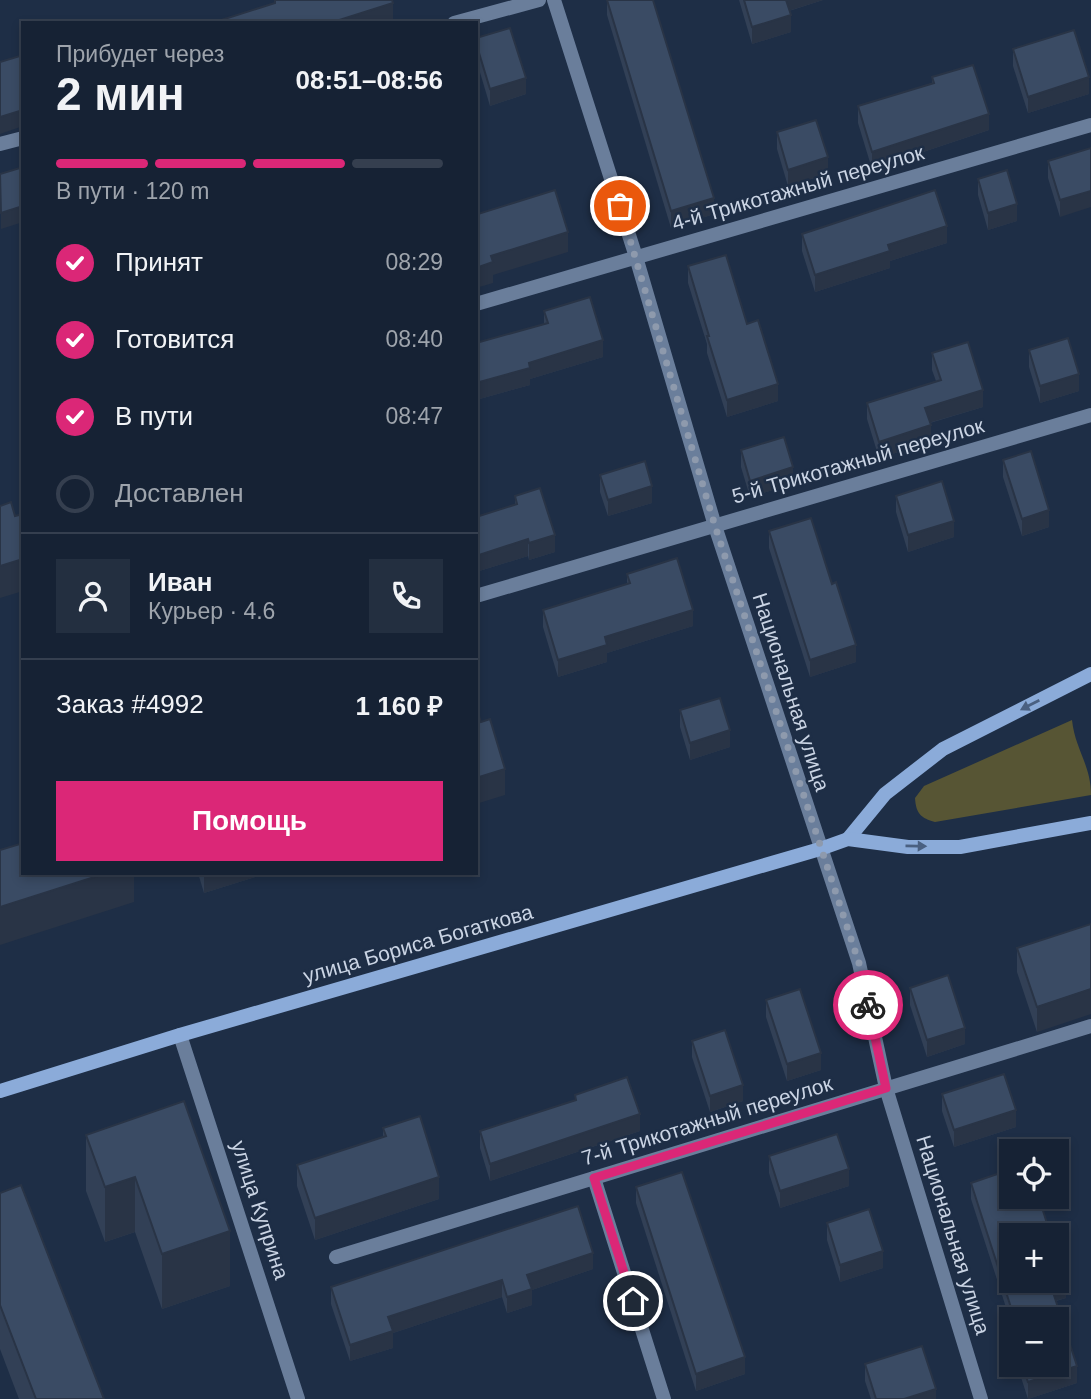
<!DOCTYPE html>
<html lang="ru">
<head>
<meta charset="utf-8">
<style>
	body { margin:0; font-family:Helvetica,sans-serif; background:#232f40; color:#f1f3f6; height:100vh; display:flex; flex-direction:column; font-size:26px; white-space:nowrap }
	* { box-sizing:border-box; margin:0 }
	p { font-size:23px; color:#9ea4ac }
	.icon { flex:none; width:38px; height:38px; fill:none; stroke:currentColor; stroke-width:2; stroke-linecap:round; stroke-linejoin:round }
	.map { position:relative; flex:1; overflow:hidden }
	.sheet { position:absolute; left:21px; top:21px; width:457px; height:854px; display:flex; flex-direction:column; background:#162234; border-radius:0px; box-shadow:0 4px 10px #0003,0 0 0 2px #353f4f }
	.sheet>* { flex:none }
	.buttons { position:absolute; left:999px; top:1139px; display:grid; gap:14px }
	.buttons a { display:grid; place-items:center; width:70px; height:70px; border-radius:0px; background:#162234; box-shadow:0 4px 10px #0003,0 0 0 2px #353f4f; font-size:35px }
	.pin { position:absolute; display:grid; place-items:center; width:60px; height:60px; color:#fff; margin:-30px; border:4px solid #fff; border-radius:50%; box-shadow:0 2px 7px #0007 }
	.courier { position:absolute; display:grid; place-items:center; width:70px; height:70px; margin:-35px; border:5px solid #db2777; border-radius:50%; background:#fff; color:#222; box-shadow:0 2px 9px #0007 }
	.headline em { font-style:normal; font-weight:800 }
	.headline div { display:flex; flex-direction:column-reverse }
	.headline { display:flex; align-items:center; justify-content:space-between; height:119px; padding:0 35px }
	h1 { font-size:46px; font-weight:800; line-height:52px }
	.bar { display:grid; grid-template-columns:repeat(4,1fr); gap:10px 7px; align-content:center; height:84px; padding:0 35px }
	.bar i { height:9px; border-radius:5px; background:#353f4f }
	.bar .active { background:#db2777 }
	.bar p { grid-column:span 4 }
	.line { display:flex; align-items:center; gap:18px; padding:0 35px; border-top:2px solid #353f4f }
	.line div { flex:1 }
	.round { display:grid; place-items:center; flex:none; width:74px; height:74px; border-radius:0px; background:#232f40 }
	ol { padding:0 35px; list-style:none }
	li { display:flex; align-items:center; gap:21px; height:77px }
	li p { margin-inline-start:auto }
	li .icon { padding:7px; border-radius:50%; background:#db2777; color:#fff; stroke-width:4 }
	li:last-child { color:#9ea4ac }
	li i { width:38px; height:38px; border:4px solid #353f4f; border-radius:50% }
	.action { display:flex; gap:14px; margin-top:auto; padding:14px 35px }
	.action a { flex:1; height:80px; border-radius:0px; background:#db2777; color:#fff; font-size:28px; font-weight:800; line-height:80px; text-align:center }
	.map>svg:first-child { display:block }
	.green { fill:#575534 }
	.lines { fill:none; stroke-linecap:round; stroke-linejoin:round }
	.minor { stroke:#6a7e9b; stroke-width:14 }
	.secondary { stroke:#8babd9; stroke-width:14 }
	.wall { fill:#324056 }
	.shaded-wall { fill:#293446 }
	.building { fill:#3a4b64; stroke:#293446; stroke-width:2 }
	.oneway { fill:#4a6081 }
	.done { stroke:#8e9aad; stroke-width:7; stroke-dasharray:0 12.6 }
	.route { stroke:#db2777; stroke-width:9 }
	.labels { text-anchor:middle; stroke-width:5; stroke-linejoin:round; paint-order:stroke }
	.street-label { font-size:21px; fill:#cad4e4; stroke:#1e2e46 }
</style>
</head>
<body>
<div class="map">
<svg width="1091" height="1399" viewBox="0 0 1091 1399">
	<rect width="100%" height="100%" fill="#1e2e46"/>
	<path class="green" d="M1072 720C1075 749 1091 765 1091 795L935 822C921 818 916 814 915 798L924 786Z"/>
	<g class="lines">
		<g class="minor">
			<path d="M554 0 636 257 715 526 859 963 886 1088 981 1399"/>
			<path d="M454 23 539 0"/>
			<path d="M0 144 23 138"/>
			<path d="M476 304 1091 125"/>
			<path d="M476 596 1091 415"/>
			<path d="M180 1035 298 1399"/>
			<path d="M594 1178 664 1399"/>
			<path d="M336 1257 1091 1026"/>
		</g>
		<g class="secondary">
			<path d="M848 839 885 794 943 749 1091 674"/>
			<path d="M0 1091 180 1035 820 849 848 839 908 847H960L1091 823"/>
		</g>
	</g>
	<g class="wall">
		<path d="M607 0 714 214 671 228 607 15Z"/>
		<path d="M739 0H823L789 11 791 32 752 44Z"/>
		<path d="M476 38 526 94 490 106 476 59Z"/>
		<path d="M1013 49 1089 94 1028 113 1013 66Z"/>
		<path d="M932 77 989 130 872 169 858 123V106L932 83Z"/>
		<path d="M777 132 828 174 788 186 777 149Z"/>
		<path d="M1091 148 1060 217 1048 178V161Z"/>
		<path d="M978 179 1017 221 988 230 978 195Z"/>
		<path d="M802 234 947 243 890 261V268L815 292 802 251Z"/>
		<path d="M688 266 747 324 778 401 727 417 707 353V344L688 283Z"/>
		<path d="M544 311 603 357 530 379V385L476 400V343L544 324Z"/>
		<path d="M1029 350 1079 391 1040 403 1029 367Z"/>
		<path d="M932 353 983 407 930 423 931 442 879 458 867 419V403L936 381 932 370Z"/>
		<path d="M741 450 793 484 750 497 741 467Z"/>
		<path d="M1003 460 1049 527 1022 536 1003 477Z"/>
		<path d="M600 475 652 503 608 516 600 492Z"/>
		<path d="M515 496 555 552 529 560 528 556 476 572V517L515 505Z"/>
		<path d="M896 496 954 537 908 552 896 512Z"/>
		<path d="M769 531 832 584 856 662 810 677 769 548Z"/>
		<path d="M627 574 693 626 607 653V662L558 677 543 627V610L627 584Z"/>
		<path d="M680 710 730 747 690 760 680 727Z"/>
		<path d="M198 873H268L204 893Z"/>
		<path d="M1091 924 1037 1032 1017 972V948Z"/>
		<path d="M910 988 965 1044 927 1057 910 1005Z"/>
		<path d="M766 1000 821 1070 787 1081 766 1017Z"/>
		<path d="M692 1041 743 1101 710 1112 692 1057Z"/>
		<path d="M942 1094 1016 1127 954 1147 942 1111Z"/>
		<path d="M575 1095 640 1131 490 1181 480 1148V1131L575 1100Z"/>
		<path d="M184 1101 230 1286 162 1309 135 1232 105 1242 86 1191V1135Z"/>
		<path d="M383 1128 439 1199 315 1240 297 1186V1165L383 1137Z"/>
		<path d="M769 1156 849 1186 780 1208 769 1173Z"/>
		<path d="M971 1183 1042 1209 1066 1298 1056 1301 1077 1383 1028 1399 1017 1365H1057V1320H1012V1326L971 1199Z"/>
		<path d="M636 1187 745 1374 696 1391 636 1203Z"/>
		<path d="M0 1193 104 1399H19L0 1349Z"/>
		<path d="M827 1223 883 1268 840 1282 827 1240Z"/>
		<path d="M593 1269 532 1290V1305L507 1313 502 1297 393 1333V1348L350 1361 331 1304V1287Z"/>
		<path d="M1012 1327V1349L1010 1344V1328Z"/>
		<path d="M865 1364 936 1399H871L865 1381Z"/>
	</g>
	<g class="shaded-wall">
		<path d="M785 0H823L785 12Z"/>
		<path d="M393 3V19L382 23H330Z"/>
		<path d="M791 15V32L752 44V27Z"/>
		<path d="M1089 77V94L1028 113V97Z"/>
		<path d="M526 78V94L490 106V89Z"/>
		<path d="M23 110V126L0 134V117Z"/>
		<path d="M989 114V130L872 169V152Z"/>
		<path d="M828 157V174L788 186V170Z"/>
		<path d="M1091 191V207L1060 217V200Z"/>
		<path d="M714 198V214L671 228V211Z"/>
		<path d="M1017 204V221L988 230V213Z"/>
		<path d="M23 206V222L1 229V213Z"/>
		<path d="M947 226V243L890 261V268L815 292V275L888 245Z"/>
		<path d="M568 232V252L493 275V283L476 288V268L491 256Z"/>
		<path d="M603 340V357L530 379V385L476 400V383L529 363Z"/>
		<path d="M1079 374V391L1040 403V386Z"/>
		<path d="M778 384V401L727 417V400Z"/>
		<path d="M983 390V407L925 424V408Z"/>
		<path d="M931 425V442L879 458V442Z"/>
		<path d="M793 467V484L750 497V481Z"/>
		<path d="M652 486V503L608 516V500Z"/>
		<path d="M1049 510V527L1022 536V519Z"/>
		<path d="M954 521V537L908 552V535Z"/>
		<path d="M555 535V552L529 560V543Z"/>
		<path d="M528 539V556L476 572V556Z"/>
		<path d="M23 544V591L0 598V566Z"/>
		<path d="M693 610V626L607 653V662L558 677V660L605 637Z"/>
		<path d="M856 645V662L810 677V660Z"/>
		<path d="M730 730V747L690 760V743Z"/>
		<path d="M505 769V795L476 804V778Z"/>
		<path d="M107 873H134V902L0 945V907Z"/>
		<path d="M204 873H268L204 893Z"/>
		<path d="M1091 989V1014L1037 1032V1007Z"/>
		<path d="M965 1028V1044L927 1057V1040Z"/>
		<path d="M821 1053V1070L787 1081V1064Z"/>
		<path d="M743 1085V1101L710 1112V1096Z"/>
		<path d="M1016 1110V1127L954 1147V1130Z"/>
		<path d="M640 1114V1131L490 1181V1164Z"/>
		<path d="M849 1169V1186L780 1208V1191Z"/>
		<path d="M135 1177V1232L105 1242V1187Z"/>
		<path d="M439 1177V1199L315 1240V1218Z"/>
		<path d="M230 1231V1286L162 1309V1254Z"/>
		<path d="M883 1251V1268L840 1282V1265Z"/>
		<path d="M593 1253V1269L532 1290V1305L507 1313V1297L527 1275Z"/>
		<path d="M502 1280V1297L393 1333V1348L350 1361V1345L388 1317Z"/>
		<path d="M1066 1281V1298L1051 1302V1286Z"/>
		<path d="M745 1357V1374L696 1391V1374Z"/>
		<path d="M1077 1366V1383L1028 1399V1382Z"/>
		<path d="M936 1389V1399H904Z"/>
	</g>
	<g class="building">
		<path d="M275 0H392L393 3 330 23H212L275 3Z"/>
		<path d="M607 0H653L714 198 671 211Z"/>
		<path d="M744 0H786L791 15 752 27Z"/>
		<path d="M510 28 526 78 490 89 476 43V38Z"/>
		<path d="M1074 30 1089 77 1028 97 1013 49Z"/>
		<path d="M23 55V110L0 117V62Z"/>
		<path d="M973 65 989 114 872 152 858 106 934 83 932 77Z"/>
		<path d="M816 120 828 157 788 170 777 132Z"/>
		<path d="M1091 148V191L1060 200 1048 161Z"/>
		<path d="M23 167V206L1 213 0 174Z"/>
		<path d="M1007 170 1017 204 988 213 978 179Z"/>
		<path d="M555 190 568 232 491 256 493 262 476 268V207L478 214Z"/>
		<path d="M935 190 947 226 888 245 890 251 815 275 802 234Z"/>
		<path d="M726 255 747 324 758 320 778 384 727 400 707 336H709L688 266Z"/>
		<path d="M590 297 603 340 529 363 530 368 476 383V343L548 323 544 311Z"/>
		<path d="M1068 338 1079 374 1040 386 1029 350Z"/>
		<path d="M968 342 983 390 925 408 931 425 879 442 867 403 941 380 932 353Z"/>
		<path d="M784 437 793 467 750 481 741 450Z"/>
		<path d="M1031 451 1049 510 1022 519 1003 460Z"/>
		<path d="M645 461 652 486 608 500 600 475Z"/>
		<path d="M942 481 954 521 908 535 896 496Z"/>
		<path d="M540 488 555 535 529 543 528 539 476 556V517L517 504 515 496Z"/>
		<path d="M11 502 15 516 23 514V559L0 566V506Z"/>
		<path d="M811 518 832 584 836 582 856 645 810 660 769 531Z"/>
		<path d="M677 558 693 610 605 637 607 645 558 660 543 610 630 583 627 574Z"/>
		<path d="M720 698 730 730 690 743 680 710Z"/>
		<path d="M476 707 481 722 490 719 505 769 476 778Z"/>
		<path d="M23 843V873H107L0 907V850Z"/>
		<path d="M1091 924V989L1037 1007 1017 948Z"/>
		<path d="M948 975 965 1028 927 1040 910 988Z"/>
		<path d="M800 989 821 1053 787 1064 766 1000Z"/>
		<path d="M725 1030 743 1085 710 1096 692 1041Z"/>
		<path d="M1004 1074 1016 1110 954 1130 942 1094Z"/>
		<path d="M627 1077 640 1114 490 1164 480 1131 576 1100 575 1095Z"/>
		<path d="M184 1101 230 1231 162 1254 135 1177 105 1187 86 1135Z"/>
		<path d="M420 1116 439 1177 315 1218 297 1165 386 1136 383 1128Z"/>
		<path d="M837 1134 849 1169 780 1191 769 1156Z"/>
		<path d="M1012 1169V1197H1041L1039 1198 1051 1236H1012V1281H1057V1254L1066 1281 1051 1286 1077 1366 1028 1382 1022 1365H1057V1320H1015L971 1183Z"/>
		<path d="M682 1172 745 1357 696 1374 636 1187Z"/>
		<path d="M21 1185 104 1399H36L0 1305V1193Z"/>
		<path d="M578 1206 593 1253 527 1275 532 1289 507 1297 502 1280 388 1317 393 1331 350 1345 331 1287Z"/>
		<path d="M869 1209 883 1251 840 1265 827 1223Z"/>
		<path d="M922 1346 936 1389 904 1399H876L865 1364Z"/>
	</g>
	<defs><path id="oneway-solid" d="M-6-.8H1V-3.2L6.5 0L1 3.2V.8H-6Z" transform="scale(1.75)"/></defs>
	<g class="oneway">
		<use href="#oneway-solid" transform="translate(1030 705) rotate(153)"/>
		<use href="#oneway-solid" transform="translate(916 846) rotate(1)"/>
	</g>
	<g class="lines">
		<path class="done" d="M620 206 715 526 859 963 868 1005"/>
		<path class="route" d="M633 1301 594 1178 886 1088 868 1005"/>
	</g>
	<g class="labels">
		<g class="street-label">
			<text transform="translate(798 188) rotate(-16)" y="7">4-й Трикотажный переулок</text>
			<text transform="translate(858 461) rotate(-16)" y="7">5-й Трикотажный переулок</text>
			<text transform="translate(791 692) rotate(72)" y="7">Национальная улица</text>
			<text transform="translate(418 944) rotate(-16)" y="7">улица Бориса Богаткова</text>
			<text transform="translate(707 1121) rotate(-17)" y="7">7-й Трикотажный переулок</text>
			<text transform="translate(260 1210) rotate(72)" y="7">улица Куприна</text>
			<text transform="translate(953 1235) rotate(73)" y="7">Национальная улица</text>
		</g>
	</g>
</svg>
<div class="buttons">
<a><svg class="icon" aria-label="locate" viewBox="0 0 24 24"><circle cx="12" cy="12" r="6"/><path d="M12 2v4M12 18v4M2 12h4M18 12h4"/></svg></a>
<a>+</a>
<a>−</a>
</div>
<div class="pin" style="left:620px;top:206px;background:#ea580c"><svg class="icon" aria-label="bag" viewBox="0 0 24 24"><path d="M5 8h14l-1 12H6zM9 8a3 3 0 0 1 6 0"/></svg></div>
<div class="pin" style="left:633px;top:1301px;background:#1f2937"><svg class="icon" aria-label="home" viewBox="0 0 24 24"><path d="M3 11l9-7 9 7M6 9v11h12V9"/></svg></div>
<div class="courier" style="left:868px;top:1005px"><svg class="icon" aria-label="bike" viewBox="0 0 24 24"><circle cx="6" cy="16" r="4"/><circle cx="18" cy="16" r="4"/><path d="M6 16l4-8h5l3 8M10 8l3 8H6M13 5h3"/></svg></div>
<section class="sheet">
<div class="headline"><div><h1>2 мин</h1><p>Прибудет через</p></div><em>08:51–08:56</em></div>
<div class="bar"><i class="active"></i><i class="active"></i><i class="active"></i><i></i><p>В пути · 120 m</p></div>
<ol>
<li><svg class="icon" aria-label="check" viewBox="0 0 24 24"><path d="M5 12l5 5 9-10"/></svg>Принят<p>08:29</p></li>
<li><svg class="icon" aria-label="check" viewBox="0 0 24 24"><path d="M5 12l5 5 9-10"/></svg>Готовится<p>08:40</p></li>
<li><svg class="icon" aria-label="check" viewBox="0 0 24 24"><path d="M5 12l5 5 9-10"/></svg>В пути<p>08:47</p></li>
<li><i></i>Доставлен</li>
</ol>
<div class="line" style="height:126px"><a class="round"><svg class="icon" aria-label="person" viewBox="0 0 24 24"><circle cx="12" cy="8" r="4"/><path d="M4 21q1-7 8-7t8 7"/></svg></a><div><b>Иван</b><p>Курьер · 4.6</p></div><a class="round"><svg class="icon" aria-label="phone" viewBox="0 0 24 24"><path d="M5 4h4l2 5-3 2q2 4 5 5l2-3 5 2v4C11 20 4 13 5 4z"/></svg></a></div>
<div class="line" style="height:91px"><div>Заказ #4992</div><b>1 160 ₽</b></div>
<div class="action"><a>Помощь</a></div>
</section>
</div>
</body>
</html>
